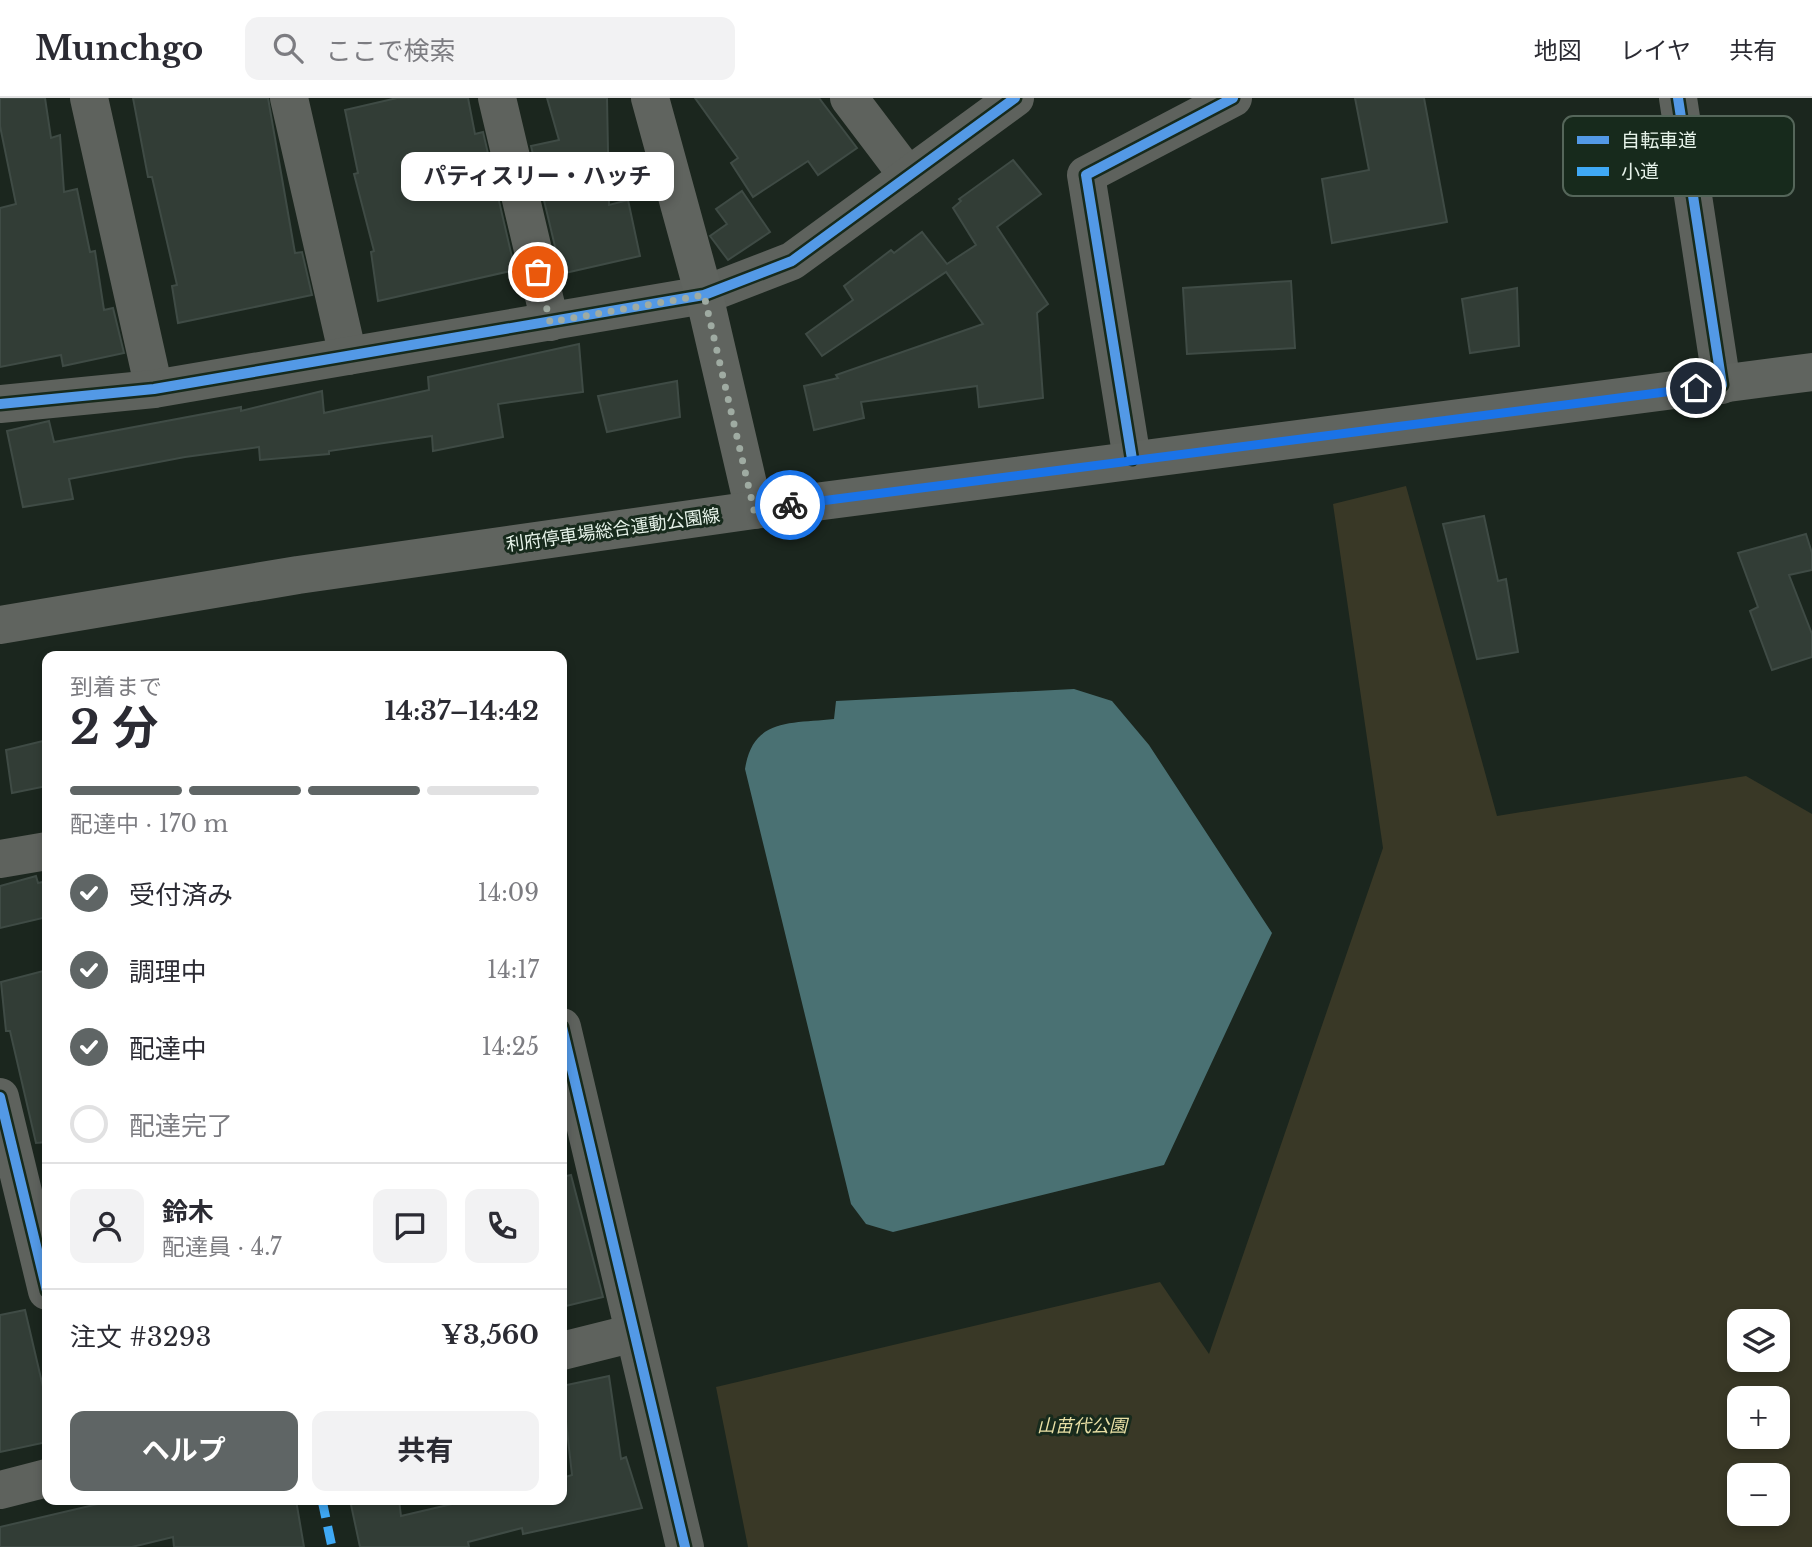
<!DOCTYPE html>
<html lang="ja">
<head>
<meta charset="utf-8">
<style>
	body { margin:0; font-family:"Libre Baskerville","Noto Sans JP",serif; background:#f2f2f3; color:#2b2b33; height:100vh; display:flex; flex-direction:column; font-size:26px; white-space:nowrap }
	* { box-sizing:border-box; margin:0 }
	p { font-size:23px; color:#7c7c81 }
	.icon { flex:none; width:38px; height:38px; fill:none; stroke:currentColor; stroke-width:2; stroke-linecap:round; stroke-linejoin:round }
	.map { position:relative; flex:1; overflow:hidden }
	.details { position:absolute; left:42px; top:553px; width:525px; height:854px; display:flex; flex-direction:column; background:#fff; border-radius:14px; box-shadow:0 4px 10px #0003 }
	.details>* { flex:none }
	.tools { position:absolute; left:1727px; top:1211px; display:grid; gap:14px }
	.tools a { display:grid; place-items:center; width:63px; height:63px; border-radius:14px; background:#fff; box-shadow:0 4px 10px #0003; font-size:35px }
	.pin { position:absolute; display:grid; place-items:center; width:60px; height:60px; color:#fff; margin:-30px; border:4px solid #fff; border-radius:50%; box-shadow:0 2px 7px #0007 }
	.courier { position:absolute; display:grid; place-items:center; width:70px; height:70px; margin:-35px; border:5px solid #1a73e8; border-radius:50%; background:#fff; color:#222; box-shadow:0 2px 9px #0007 }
	.bubble { position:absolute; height:49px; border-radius:14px; background:#fff; box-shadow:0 4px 10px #0003; font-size:23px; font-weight:700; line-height:49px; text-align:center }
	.summary em { font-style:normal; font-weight:700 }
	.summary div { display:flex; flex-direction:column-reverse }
	.summary { display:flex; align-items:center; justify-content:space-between; height:119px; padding:0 28px }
	h1 { font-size:46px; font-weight:700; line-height:52px }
	.bar { display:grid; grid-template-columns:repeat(4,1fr); gap:10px 7px; align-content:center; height:84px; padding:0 28px }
	.bar i { height:9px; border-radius:5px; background:#e1e1e2 }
	.bar .selected { background:#5f6565 }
	.bar p { grid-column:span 4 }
	.line { display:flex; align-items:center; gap:18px; padding:0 28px; border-top:2px solid #e1e1e2 }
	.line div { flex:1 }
	.round { display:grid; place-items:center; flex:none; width:74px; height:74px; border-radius:14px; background:#f2f2f3 }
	ol { padding:0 28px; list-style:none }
	li { display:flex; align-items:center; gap:21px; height:77px }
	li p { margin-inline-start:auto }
	li .icon { padding:7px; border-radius:50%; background:#5f6565; color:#fff; stroke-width:4 }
	li:last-child { color:#7c7c81 }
	li i { width:38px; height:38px; border:4px solid #e1e1e2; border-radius:50% }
	.primary-button { display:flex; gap:14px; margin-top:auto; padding:14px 28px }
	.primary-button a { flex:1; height:80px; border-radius:14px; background:#5f6565; color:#fff; font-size:28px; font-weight:700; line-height:80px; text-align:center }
	.primary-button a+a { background:#f2f2f3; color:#2b2b33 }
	header { display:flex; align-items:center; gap:42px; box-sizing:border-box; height:98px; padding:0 35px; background:#fff; border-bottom:2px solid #e1e1e2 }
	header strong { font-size:33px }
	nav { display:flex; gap:38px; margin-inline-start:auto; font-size:24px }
	.search { width:490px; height:63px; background:#f2f2f3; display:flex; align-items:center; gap:18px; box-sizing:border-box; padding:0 24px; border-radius:14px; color:#7c7c81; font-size:26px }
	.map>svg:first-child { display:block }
	.green { fill:#393826; fill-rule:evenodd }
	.water { fill:#4a7173 }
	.building { fill:#323d36; stroke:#3f4b45; stroke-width:2 }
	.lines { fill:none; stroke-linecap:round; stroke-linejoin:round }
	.street { stroke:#5e625d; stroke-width:38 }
	.secondary { stroke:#60645f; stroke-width:38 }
	.quiet { stroke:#3fa9f5; stroke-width:9; stroke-dasharray:18 9; stroke-linecap:butt }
	.cycleway-casing { stroke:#172a1c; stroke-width:15 }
	.cycleway { stroke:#5399e6; stroke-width:10 }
	.done { stroke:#9faba2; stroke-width:7; stroke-dasharray:0 12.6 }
	.route { stroke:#1a73e8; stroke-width:9 }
	.labels { text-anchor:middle; stroke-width:6; stroke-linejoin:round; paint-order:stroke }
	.street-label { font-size:18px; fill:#e6f2e9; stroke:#172a1c }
	.park-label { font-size:18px; font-style:italic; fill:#e8dfa5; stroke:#172a1c }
	.key { fill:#172a1c; stroke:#55665a; stroke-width:2 }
	.key-label { font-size:19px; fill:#e6f2e9 }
</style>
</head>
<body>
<header>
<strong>Munchgo</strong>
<div class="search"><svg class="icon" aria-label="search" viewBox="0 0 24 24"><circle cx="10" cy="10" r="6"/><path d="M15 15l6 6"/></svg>ここで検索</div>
<nav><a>地図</a><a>レイヤ</a><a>共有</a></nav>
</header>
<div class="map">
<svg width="1812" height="1449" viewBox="0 0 1812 1449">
	<rect width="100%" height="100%" fill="#1b261e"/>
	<path class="green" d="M1406 388 1497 718 1746 678 1812 716V1449H748L716 1289 1160 1184 1209 1256 1383 750 1333 406ZM1740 1223H1778V1262H1740ZM1740 1300H1778V1339H1740ZM1740 1377H1778V1416H1740Z"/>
	<path class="water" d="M1074 591 1112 603 1149 647 1272 835 1164 1067 893 1134 866 1126 851 1106 745 671C753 619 792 626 834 621L836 603Z"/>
	<g class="building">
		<path d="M0 0H45L51 40 60 37 64 94 77 91 90 154 95 153 104 212 113 210 124 255 63 268 61 257 0 269V110L16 106 0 28Z"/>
		<path d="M133 0H268L295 155 302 154 312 197 178 225 172 188 177 187 152 79H148Z"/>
		<path d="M397 0H468L475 36 483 34 515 172 378 203 371 154 374 153 354 76 358 75 345 12Z"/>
		<path d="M547 0H607L609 107 628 102 640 158 565 175 562 160 558 161 531 48 559 42Z"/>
		<path d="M695 0H819L857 50 818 77 808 63 753 99 731 65 738 60Z"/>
		<path d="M1355 0H1424L1447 124 1332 145 1322 81 1369 72Z"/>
		<path d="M1013 62 1041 96 997 129 1048 206 1037 215 1043 300 979 309 977 288 861 304 864 320 814 332 804 288 838 280 836 277 983 226 946 174 822 258 806 236 853 202 844 188 891 152 894 155 922 134 947 166 976 147 953 110 961 103 959 101Z"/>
		<path d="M742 93 770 134 728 162 710 138 727 126 716 111Z"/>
		<path d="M1291 183 1295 250 1187 256 1183 190Z"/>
		<path d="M1517 190 1519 248 1470 255 1462 201Z"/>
		<path d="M579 246 583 294 498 306 503 339 433 353 432 338 329 353V356L260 362 259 349 185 359 69 381 73 401 23 409 7 333 49 323 54 344 241 309V313L322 293 324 315 429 292 428 279Z"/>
		<path d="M677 283 680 319 607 334 598 298Z"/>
		<path d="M1484 418 1498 483 1506 481 1518 554 1477 561 1443 426Z"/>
		<path d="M1806 436 1812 455V472L1789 477 1812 536V559L1772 572 1750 513 1758 509 1738 455Z"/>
		<path d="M47 642V688L12 695 6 652Z"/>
		<path d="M36 778 38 785 47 783V819L0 830V788Z"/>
		<path d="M47 872V1044L36 1045 10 933H6L1 884Z"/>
		<path d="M571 1077 603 1199 562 1209V1079Z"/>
		<path d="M25 1212 43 1289 47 1344 0 1354V1217Z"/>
		<path d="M609 1278 621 1361 626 1359 642 1410 523 1436 522 1430 468 1444 469 1449H360L350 1402H399L401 1418 469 1402H562V1380L572 1377 562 1288Z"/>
		<path d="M115 1402H296L304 1449H174L173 1439 132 1449H0V1429Z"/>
	</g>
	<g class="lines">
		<g class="street">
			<path d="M89 0 154 291"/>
			<path d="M289 0 348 258"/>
			<path d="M497 0 550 224"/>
			<path d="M849 0 908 78"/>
			<path d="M1678 0 1722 287"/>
			<path d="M0 306 154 291 704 197 792 163 1015 0"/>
			<path d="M1132 361 1086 77 1233 0"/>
			<path d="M0 761 47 753"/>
			<path d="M562 929 685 1449"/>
			<path d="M0 999 47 1193"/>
			<path d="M562 1253 634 1235"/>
			<path d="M0 1392 47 1380"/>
		</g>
		<g class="secondary">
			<path d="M650 0 704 197 754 412"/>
			<path d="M0 527 298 477 754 412 1812 274"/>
		</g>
		<path class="quiet" d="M322 1402 332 1449"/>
		<g class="cycleway-casing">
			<g id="cycleway">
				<path d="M1678 0 1722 287"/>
				<path d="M0 306 154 291 704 197 792 163 1015 0"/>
				<path d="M1132 361 1086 77 1233 0"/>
				<path d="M562 929 685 1449"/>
				<path d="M0 999 47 1193"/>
			</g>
		</g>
		<use href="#cycleway" class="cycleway"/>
	</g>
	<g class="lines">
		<path class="done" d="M538 174 550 224 704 197 754 412 790 407"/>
		<path class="route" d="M790 407 1696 290"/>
	</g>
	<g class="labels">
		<g class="street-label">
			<text transform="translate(613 432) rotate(-8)" y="6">利府停車場総合運動公園線</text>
		</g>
		<g class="park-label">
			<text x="1082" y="1334">山苗代公園</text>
		</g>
	</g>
	<rect x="1563" y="18" width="231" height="80" rx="10" class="key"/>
	<rect x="1577" y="38" width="32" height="8" fill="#5399e6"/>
	<rect x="1577" y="69" width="32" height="9" fill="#3fa9f5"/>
	<g class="key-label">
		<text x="1621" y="49">自転車道</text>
		<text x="1621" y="80">小道</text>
	</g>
</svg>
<div class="tools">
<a><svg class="icon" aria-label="layers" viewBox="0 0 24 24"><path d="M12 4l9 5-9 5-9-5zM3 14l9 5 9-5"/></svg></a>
<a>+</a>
<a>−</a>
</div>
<div class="pin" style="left:538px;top:174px;background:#ea580c"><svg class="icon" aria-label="bag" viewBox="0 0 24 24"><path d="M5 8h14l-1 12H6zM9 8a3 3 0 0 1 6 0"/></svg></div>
<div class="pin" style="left:1696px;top:290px;background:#1f2937"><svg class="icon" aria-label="home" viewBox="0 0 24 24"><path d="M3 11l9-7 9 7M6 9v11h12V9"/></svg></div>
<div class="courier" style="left:790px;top:407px"><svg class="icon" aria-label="bike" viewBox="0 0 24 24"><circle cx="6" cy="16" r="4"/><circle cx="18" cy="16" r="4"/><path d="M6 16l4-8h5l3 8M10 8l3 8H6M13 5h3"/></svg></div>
<div class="bubble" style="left:401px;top:54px;width:273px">パティスリー・ハッチ</div>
<section class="details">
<div class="summary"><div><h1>2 分</h1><p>到着まで</p></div><em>14:37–14:42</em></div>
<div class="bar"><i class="selected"></i><i class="selected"></i><i class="selected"></i><i></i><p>配達中 · 170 m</p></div>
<ol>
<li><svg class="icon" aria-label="check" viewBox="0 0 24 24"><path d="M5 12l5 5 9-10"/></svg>受付済み<p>14:09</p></li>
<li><svg class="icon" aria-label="check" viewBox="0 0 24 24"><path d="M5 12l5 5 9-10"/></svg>調理中<p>14:17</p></li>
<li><svg class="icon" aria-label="check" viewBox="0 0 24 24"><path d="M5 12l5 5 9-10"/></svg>配達中<p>14:25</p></li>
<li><i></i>配達完了</li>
</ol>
<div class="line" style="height:126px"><a class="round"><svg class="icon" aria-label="person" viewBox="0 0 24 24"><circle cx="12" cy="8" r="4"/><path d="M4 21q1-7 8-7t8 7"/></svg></a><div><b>鈴木</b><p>配達員 · 4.7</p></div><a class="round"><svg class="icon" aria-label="chat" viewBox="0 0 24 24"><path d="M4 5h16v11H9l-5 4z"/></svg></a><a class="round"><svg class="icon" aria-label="phone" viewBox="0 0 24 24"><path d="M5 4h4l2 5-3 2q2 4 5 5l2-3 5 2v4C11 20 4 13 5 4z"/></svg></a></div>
<div class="line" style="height:91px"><div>注文 #3293</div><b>¥3,560</b></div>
<div class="primary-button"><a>ヘルプ</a><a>共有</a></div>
</section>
</div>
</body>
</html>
